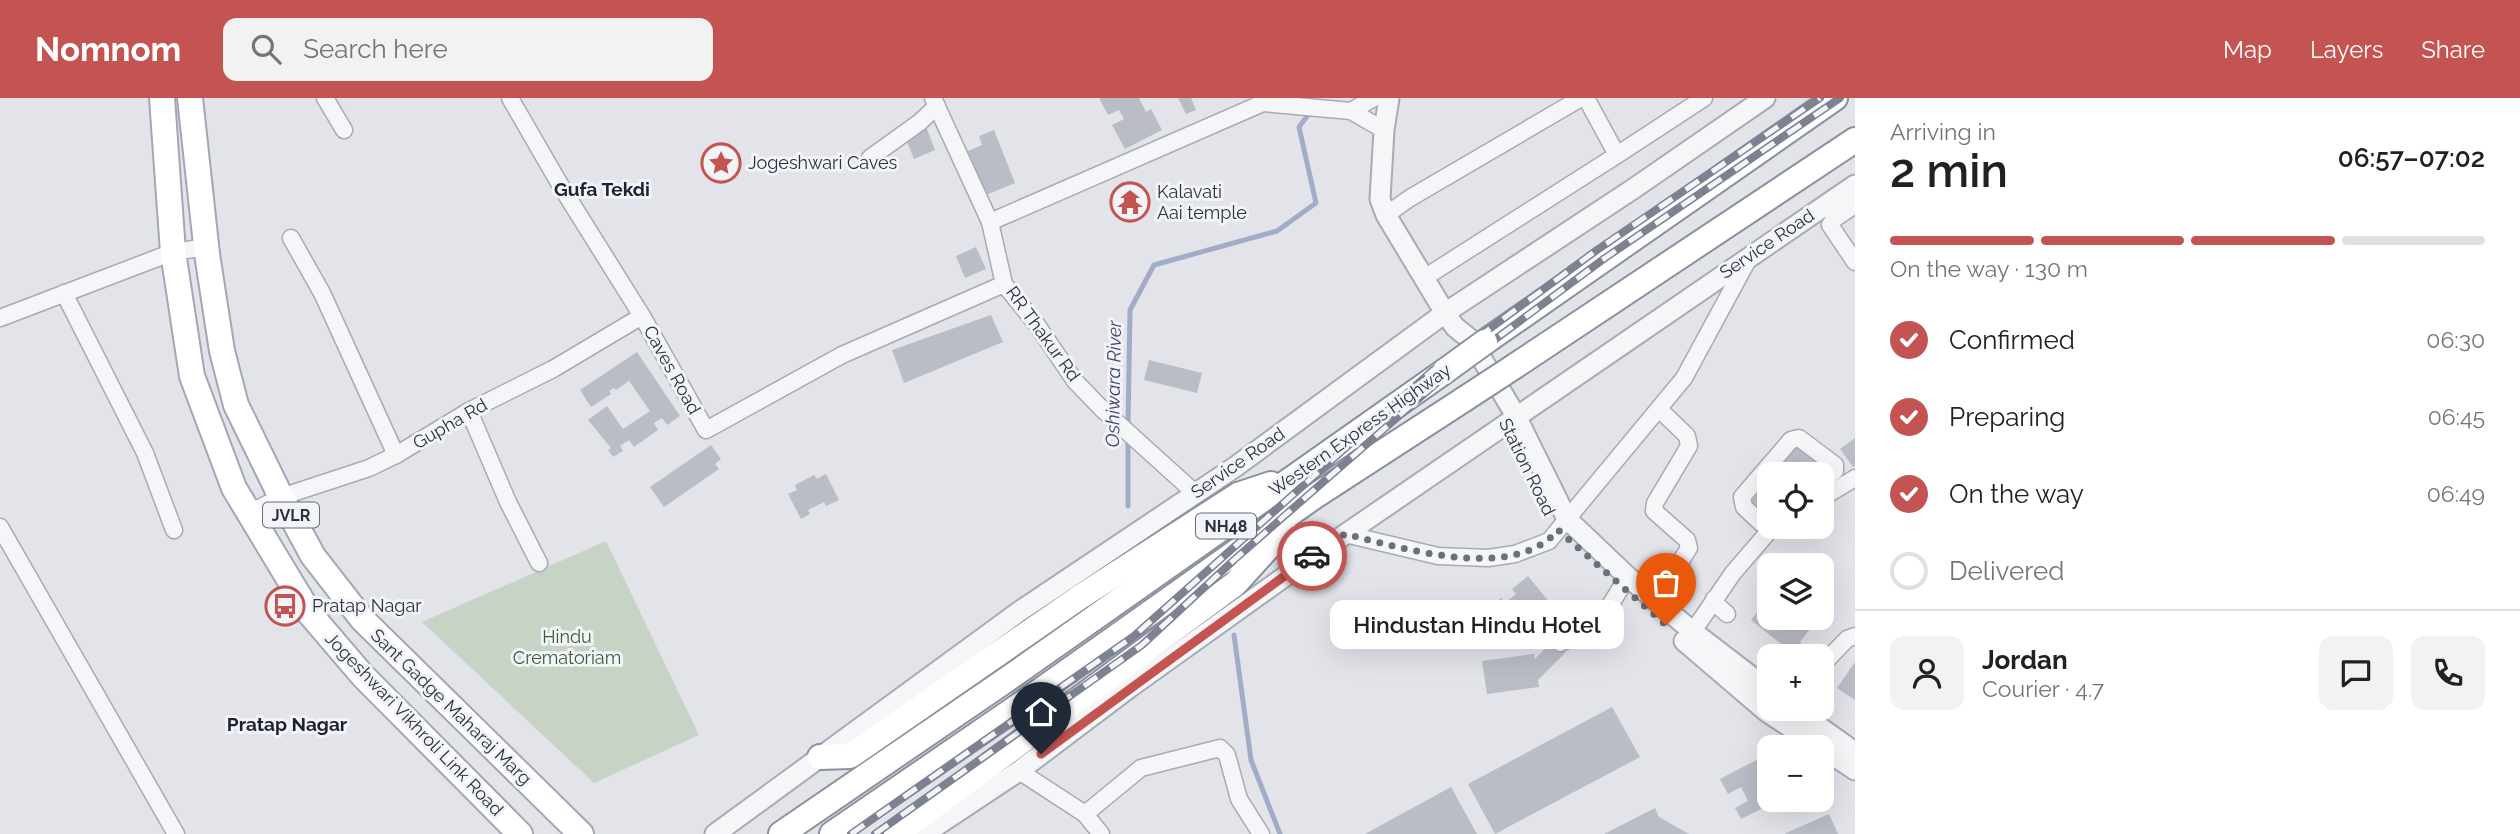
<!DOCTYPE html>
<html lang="en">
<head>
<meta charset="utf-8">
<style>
	body { margin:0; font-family:Raleway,sans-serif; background:#f2f2f2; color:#202124; height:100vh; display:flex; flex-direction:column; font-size:26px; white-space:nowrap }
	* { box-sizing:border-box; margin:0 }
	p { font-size:23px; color:#757577 }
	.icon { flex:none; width:38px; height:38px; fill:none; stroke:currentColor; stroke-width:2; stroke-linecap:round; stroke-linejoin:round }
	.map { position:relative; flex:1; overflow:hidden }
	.details { display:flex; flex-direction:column; background:#fff; width:665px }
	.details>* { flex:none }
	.tools { position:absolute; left:1757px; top:364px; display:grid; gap:14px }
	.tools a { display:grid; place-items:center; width:77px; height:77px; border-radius:14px; background:#fff; box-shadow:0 7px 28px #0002; font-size:35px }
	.pin { position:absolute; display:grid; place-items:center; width:60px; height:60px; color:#fff; margin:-72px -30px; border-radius:50% 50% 50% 0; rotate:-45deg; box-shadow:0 0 7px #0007 }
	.pin .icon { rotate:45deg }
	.courier { position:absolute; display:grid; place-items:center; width:70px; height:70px; margin:-35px; border:5px solid #c45452; border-radius:50%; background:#fff; color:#222; box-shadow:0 2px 9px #0007 }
	.bubble { position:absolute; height:49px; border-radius:14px; background:#fff; box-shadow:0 7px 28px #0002; font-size:23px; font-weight:600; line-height:49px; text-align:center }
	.head em { font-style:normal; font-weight:600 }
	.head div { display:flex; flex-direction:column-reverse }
	.head { display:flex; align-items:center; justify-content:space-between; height:119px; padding:0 35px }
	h1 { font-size:46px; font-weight:600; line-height:52px }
	.bar { display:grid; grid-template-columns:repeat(4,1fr); gap:10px 7px; align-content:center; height:84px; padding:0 35px }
	.bar i { height:9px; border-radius:5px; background:#e0e0e0 }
	.bar .current { background:#c45452 }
	.bar p { grid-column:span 4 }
	.line { display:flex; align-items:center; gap:18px; padding:0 35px; border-top:2px solid #e0e0e0 }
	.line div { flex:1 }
	.round { display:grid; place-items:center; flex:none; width:74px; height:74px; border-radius:14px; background:#f2f2f2 }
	ol { padding:0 35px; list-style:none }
	li { display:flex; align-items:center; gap:21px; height:77px }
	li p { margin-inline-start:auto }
	li .icon { padding:7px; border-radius:50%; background:#c45452; color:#fff; stroke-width:4 }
	li:last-child { color:#757577 }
	li i { width:38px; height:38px; border:4px solid #e0e0e0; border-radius:50% }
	header { display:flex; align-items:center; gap:42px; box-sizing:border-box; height:98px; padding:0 35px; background:#c45452; color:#fff }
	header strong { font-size:33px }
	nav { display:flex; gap:38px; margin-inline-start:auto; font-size:24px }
	.search { width:490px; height:63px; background:#f2f2f2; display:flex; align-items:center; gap:18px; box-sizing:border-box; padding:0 24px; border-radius:14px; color:#757577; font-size:26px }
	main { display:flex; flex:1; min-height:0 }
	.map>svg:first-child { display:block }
	.green { fill:#c6d3c5 }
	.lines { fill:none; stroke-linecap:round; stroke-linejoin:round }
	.stream { stroke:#a1adc7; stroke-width:5 }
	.building { fill:#babdc6 }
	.minor-casing { stroke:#a8aab4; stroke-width:19 }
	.tertiary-casing { stroke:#a8aab4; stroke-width:23 }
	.primary-casing { stroke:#a3a7b5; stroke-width:28 }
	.trunk-casing { stroke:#8b909f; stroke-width:28 }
	.minor { stroke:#f5f6f8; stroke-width:16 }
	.tertiary { stroke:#f5f6f8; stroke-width:19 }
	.primary { stroke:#fff; stroke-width:24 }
	.trunk { stroke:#fff; stroke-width:24 }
	.rail-casing { stroke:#7d8292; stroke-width:8 }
	.rail { stroke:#f2f4f7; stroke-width:5; stroke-dasharray:16; stroke-linecap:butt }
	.trunk-bridge-casing { stroke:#8b909f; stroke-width:28; stroke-linecap:butt }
	.trunk-bridge { stroke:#fff; stroke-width:24 }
	.done { stroke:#6c6f7c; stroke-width:7; stroke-dasharray:0 12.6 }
	.route { stroke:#c45452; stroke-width:9 }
	.labels { text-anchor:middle; stroke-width:6; stroke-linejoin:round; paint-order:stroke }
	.shield { fill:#f2f4f7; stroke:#676b78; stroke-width:2 }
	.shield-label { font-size:16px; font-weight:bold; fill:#2c3041 }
	.poi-label { font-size:18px; fill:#2c3041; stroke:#f2f4f7; text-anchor:start }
	.street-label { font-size:18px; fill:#2c3041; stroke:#f2f4f7 }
	.park-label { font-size:18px; fill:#3b5b3a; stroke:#f2f4f7 }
	.neighbourhood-label { font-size:19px; font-weight:bold; fill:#1e2132; stroke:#f2f4f7 }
	.water-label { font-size:19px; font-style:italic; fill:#394972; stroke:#f2f4f7 }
</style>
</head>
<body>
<header>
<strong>Nomnom</strong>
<div class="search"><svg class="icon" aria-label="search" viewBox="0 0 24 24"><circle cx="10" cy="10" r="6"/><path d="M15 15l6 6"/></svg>Search here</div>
<nav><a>Map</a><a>Layers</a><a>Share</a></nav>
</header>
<main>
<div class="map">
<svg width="1855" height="736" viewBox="0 0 1855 736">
	<rect width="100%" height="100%" fill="#e3e4ea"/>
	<path class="green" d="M606 443 699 637 594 685 422 524Z"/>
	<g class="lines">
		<g class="stream">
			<path d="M1128 329 1130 212 1154 167 1277 133 1316 105 1299 29 1311 13"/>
			<path d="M1128 408V338"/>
			<path d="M1234 537 1251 662 1280 736"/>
		</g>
	</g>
	<g class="building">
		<path d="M1099 0H1139L1146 14 1151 11 1162 32 1125 51 1112 27 1124 21 1119 12 1108 17Z"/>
		<path d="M1178 0H1191L1196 12 1186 16Z"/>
		<path d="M927 31 935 52 914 61 905 39Z"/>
		<path d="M994 32 1015 85 986 97 968 53 982 47 979 38Z"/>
		<path d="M976 149 986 171 965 180 956 158Z"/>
		<path d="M991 217 1003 244 904 285 892 252Z"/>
		<path d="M637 254 680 318 667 327 662 320 654 325 658 332 634 349 629 342 620 348 623 353 613 359 608 352 611 350 588 322 607 308 623 331 650 313 629 283 616 292 614 290 609 293 611 296 591 309 580 292Z"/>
		<path d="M1149 262 1202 275 1197 295 1144 282Z"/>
		<path d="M1855 340V368L1853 369 1840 351Z"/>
		<path d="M1797 344 1829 368 1822 376 1805 374 1804 376H1772Z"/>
		<path d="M711 347 721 361 715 366 719 371 664 409 650 389Z"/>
		<path d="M826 376 839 402 826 408 824 404 808 412 810 416 801 421 788 396 797 392 795 387 814 377 817 381Z"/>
		<path d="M1769 380V420L1750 405Z"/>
		<path d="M1528 478 1550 505 1525 525 1529 528 1520 536 1516 532 1506 541 1502 537 1509 531 1500 520 1493 526 1484 514 1501 500 1505 505 1516 496 1512 491Z"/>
		<path d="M1769 499V520H1806L1814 526 1800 544 1804 548 1796 558 1751 522Z"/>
		<path d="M1553 542 1566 554 1538 582 1539 589 1487 596 1482 563 1534 556 1535 561Z"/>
		<path d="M1855 564V602L1837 590Z"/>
		<path d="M1612 609 1640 659 1495 736 1468 686Z"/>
		<path d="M1762 659 1769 674V702H1779L1741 721 1735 710 1748 703 1741 689 1728 696 1720 681Z"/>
		<path d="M1451 689 1477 736H1365Z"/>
		<path d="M1655 710 1659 719 1689 736H1604Z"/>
		<path d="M1829 716 1838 736H1784Z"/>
	</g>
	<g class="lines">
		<g class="minor-casing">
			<g id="minor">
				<path d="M325 0 344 32"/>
				<path d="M510 0 562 90 642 218 706 332 842 257 1004 186"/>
				<path d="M933 0 990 124 1004 186 1037 227 1075 283 1101 310 1195 395"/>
				<path d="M1351 13 1374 0"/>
				<path d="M1617 57 1704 0"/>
				<path d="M870 60 920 24 937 8"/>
				<path d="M1855 107 1834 121 1830 127 1855 164"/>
				<path d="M1386 117 1410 100 1581 0"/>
				<path d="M990 124 1263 5 1351 13 1384 32"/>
				<path d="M291 140 322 195 396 357"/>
				<path d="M1424 180 1617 57 1586 0"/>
				<path d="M64 195 145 355 174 432"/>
				<path d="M0 220 173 154 207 149"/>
				<path d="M469 313 508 404 539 465"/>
				<path d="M1822 400 1855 380"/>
				<path d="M249 415 281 399 369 370 396 357 469 313 553 271 642 218"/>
				<path d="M1769 422 1761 425 1744 409 1742 399 1791 342 1799 340 1835 367V373L1822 382"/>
				<path d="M0 429 176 736"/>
				<path d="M1345 436 1438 458 1488 460 1515 456 1549 443 1684 280 1749 160"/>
				<path d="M1714 501 1718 508 1727 516"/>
				<path d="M1656 502 1689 450 1687 442 1654 413 1655 405 1689 348 1687 338 1659 311"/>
				<path d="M1687 542 1733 475 1770 432 1776 429"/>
				<path d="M1560 545C1606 528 1603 515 1628 479"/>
				<path d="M1822 567 1847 541 1855 538"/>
				<path d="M1019 673 1085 716 1101 736"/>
				<path d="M1085 716 1141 670 1220 650 1227 657 1239 701 1261 736"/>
			</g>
		</g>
		<g class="tertiary-casing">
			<g id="tertiary">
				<path d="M1389 0 1384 32 1380 101 1386 117 1445 215 1455 229 1470 241 1516 318 1567 421 1628 479 1692 533 1769 592"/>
				<path d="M1684 543 1767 614 1821 649"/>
				<path d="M1794 611 1855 654"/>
				<path d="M1822 650 1855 672"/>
				<path d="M715 736 1020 513 1235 369 1445 215 1633 91 1765 0"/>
				<path d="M924 736 1019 673 1129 590 1312 459 1855 87"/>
			</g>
		</g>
		<g class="primary-casing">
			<g id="primary">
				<path d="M162 0 173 154 192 278 234 390 310 516 363 578 520 736"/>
				<path d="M190 0 207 156 222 253 236 307 281 399 313 458 362 521 581 736"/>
			</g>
		</g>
		<g class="trunk-casing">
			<g id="trunk">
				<path d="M1485 244 1835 0"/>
				<path d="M1515 268 1855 42"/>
				<path d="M820 659 850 658 1080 499 1238 397 1271 386"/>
				<path d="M781 736 1006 582 1445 273"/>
				<path d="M832 736 1023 605 1312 400 1463 302"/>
				<path d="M896 736 1235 486 1284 432"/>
			</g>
		</g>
		<use href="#minor" class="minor"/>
		<use href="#tertiary" class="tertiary"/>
		<use href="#primary" class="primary"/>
		<use href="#trunk" class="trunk"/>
		<g class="rail-casing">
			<g id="rail">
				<path d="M851 736 1134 538 1432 273 1597 152 1820 0"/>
				<path d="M875 736 1142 547 1235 461 1440 282 1605 160 1840 0"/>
			</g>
		</g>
		<use href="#rail" class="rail"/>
		<g class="trunk-bridge-casing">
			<g id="trunk-bridge">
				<path d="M1445 273 1485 244"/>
				<path d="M1463 302 1515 268"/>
			</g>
		</g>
		<use href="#trunk-bridge" class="trunk-bridge"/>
	</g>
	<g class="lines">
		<path class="done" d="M1312 458 1345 436C1402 450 1514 485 1558 432L1666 527"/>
		<path class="route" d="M1041 656 1312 458"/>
	</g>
	<defs>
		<g id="sight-ring" transform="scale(2.0125)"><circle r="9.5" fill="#f2f4f7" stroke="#c45452" stroke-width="1.5"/><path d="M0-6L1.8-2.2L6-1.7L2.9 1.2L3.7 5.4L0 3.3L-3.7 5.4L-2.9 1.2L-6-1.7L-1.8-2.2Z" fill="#c45452"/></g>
		<g id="temple-ring" transform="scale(2.0125)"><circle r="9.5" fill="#f2f4f7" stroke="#c45452" stroke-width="1.5"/><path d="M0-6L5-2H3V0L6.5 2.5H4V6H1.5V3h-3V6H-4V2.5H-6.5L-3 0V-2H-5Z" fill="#c45452"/></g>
		<g id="bus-ring" transform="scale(2.0125)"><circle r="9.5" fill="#f2f4f7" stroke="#c45452" stroke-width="1.5"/><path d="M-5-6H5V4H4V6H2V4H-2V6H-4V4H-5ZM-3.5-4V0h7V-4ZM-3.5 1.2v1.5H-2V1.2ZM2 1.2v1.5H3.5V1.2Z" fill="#c45452"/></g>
	</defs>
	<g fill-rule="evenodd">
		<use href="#sight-ring" x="721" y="65"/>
		<use href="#temple-ring" x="1130" y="104"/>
		<use href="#bus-ring" x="285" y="508"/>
	</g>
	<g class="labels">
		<g class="shield">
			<rect x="263" y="404.5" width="56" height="25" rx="5"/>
			<rect x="1196" y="415.5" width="60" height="25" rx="5"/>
		</g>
		<g class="shield-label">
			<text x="291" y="423">JVLR</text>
			<text x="1226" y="434">NH48</text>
		</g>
		<g class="poi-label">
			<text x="748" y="71">Jogeshwari Caves</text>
			<text x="1157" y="100">Kalavati<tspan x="1157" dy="21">Aai temple</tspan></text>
			<text x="312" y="514">Pratap Nagar</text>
		</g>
		<g class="street-label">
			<text transform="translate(1767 146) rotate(-34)" y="6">Service Road</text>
			<text transform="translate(1043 236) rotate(54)" y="6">RR Thakur Rd</text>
			<text transform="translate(672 272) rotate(61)" y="6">Caves Road</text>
			<text transform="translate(450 326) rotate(-30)" y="6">Gupha Rd</text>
			<text transform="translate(1360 332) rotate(-35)" y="6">Western Express Highway</text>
			<text transform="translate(1238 365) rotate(-35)" y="6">Service Road</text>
			<text transform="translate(1527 369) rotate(64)" y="6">Station Road</text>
			<text transform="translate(451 609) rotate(44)" y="6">Sant Gadge Maharaj Marg</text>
			<text transform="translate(414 626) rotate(46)" y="6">Jogeshwari Vikhroli Link Road</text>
		</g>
		<g class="park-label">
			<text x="567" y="545">Hindu<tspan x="567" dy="21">Crematoriam</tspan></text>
		</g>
		<g class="neighbourhood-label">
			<text x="602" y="98">Gufa Tekdi</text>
			<text x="287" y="633">Pratap Nagar</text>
		</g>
		<g class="water-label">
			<text transform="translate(1113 286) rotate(-89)" y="7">Oshiwara River</text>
		</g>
	</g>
</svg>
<div class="tools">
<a><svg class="icon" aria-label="locate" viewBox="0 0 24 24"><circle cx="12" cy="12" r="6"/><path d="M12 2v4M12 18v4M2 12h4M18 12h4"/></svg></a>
<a><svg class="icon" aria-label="layers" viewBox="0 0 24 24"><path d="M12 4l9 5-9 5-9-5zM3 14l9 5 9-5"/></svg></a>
<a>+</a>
<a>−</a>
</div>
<div class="pin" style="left:1666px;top:527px;background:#ea580c"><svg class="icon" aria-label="bag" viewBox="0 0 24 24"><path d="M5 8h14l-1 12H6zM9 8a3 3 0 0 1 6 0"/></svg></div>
<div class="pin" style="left:1041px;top:656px;background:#1f2937"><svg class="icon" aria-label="home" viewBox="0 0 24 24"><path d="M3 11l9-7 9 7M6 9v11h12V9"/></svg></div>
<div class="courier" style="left:1312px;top:458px"><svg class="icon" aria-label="car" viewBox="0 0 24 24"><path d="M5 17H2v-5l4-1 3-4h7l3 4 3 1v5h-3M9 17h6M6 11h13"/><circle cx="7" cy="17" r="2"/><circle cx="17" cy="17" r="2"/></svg></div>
<div class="bubble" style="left:1330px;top:502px;width:294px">Hindustan Hindu Hotel</div>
</div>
<section class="details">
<div class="head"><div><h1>2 min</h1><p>Arriving in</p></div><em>06:57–07:02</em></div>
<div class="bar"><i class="current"></i><i class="current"></i><i class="current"></i><i></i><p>On the way · 130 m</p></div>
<ol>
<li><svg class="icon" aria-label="check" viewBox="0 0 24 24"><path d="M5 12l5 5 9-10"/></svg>Confirmed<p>06:30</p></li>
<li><svg class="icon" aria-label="check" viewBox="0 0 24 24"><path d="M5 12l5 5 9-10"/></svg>Preparing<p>06:45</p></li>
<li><svg class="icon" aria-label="check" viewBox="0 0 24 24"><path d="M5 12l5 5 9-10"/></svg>On the way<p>06:49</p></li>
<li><i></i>Delivered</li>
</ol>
<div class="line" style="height:126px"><a class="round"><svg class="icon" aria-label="person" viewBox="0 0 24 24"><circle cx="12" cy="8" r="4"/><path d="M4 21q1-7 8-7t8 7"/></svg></a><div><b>Jordan</b><p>Courier · 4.7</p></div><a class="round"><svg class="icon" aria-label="chat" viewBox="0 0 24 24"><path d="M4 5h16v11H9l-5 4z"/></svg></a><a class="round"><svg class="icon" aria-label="phone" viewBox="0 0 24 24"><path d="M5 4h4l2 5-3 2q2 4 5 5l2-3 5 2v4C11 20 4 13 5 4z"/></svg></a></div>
</section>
</main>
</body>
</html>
